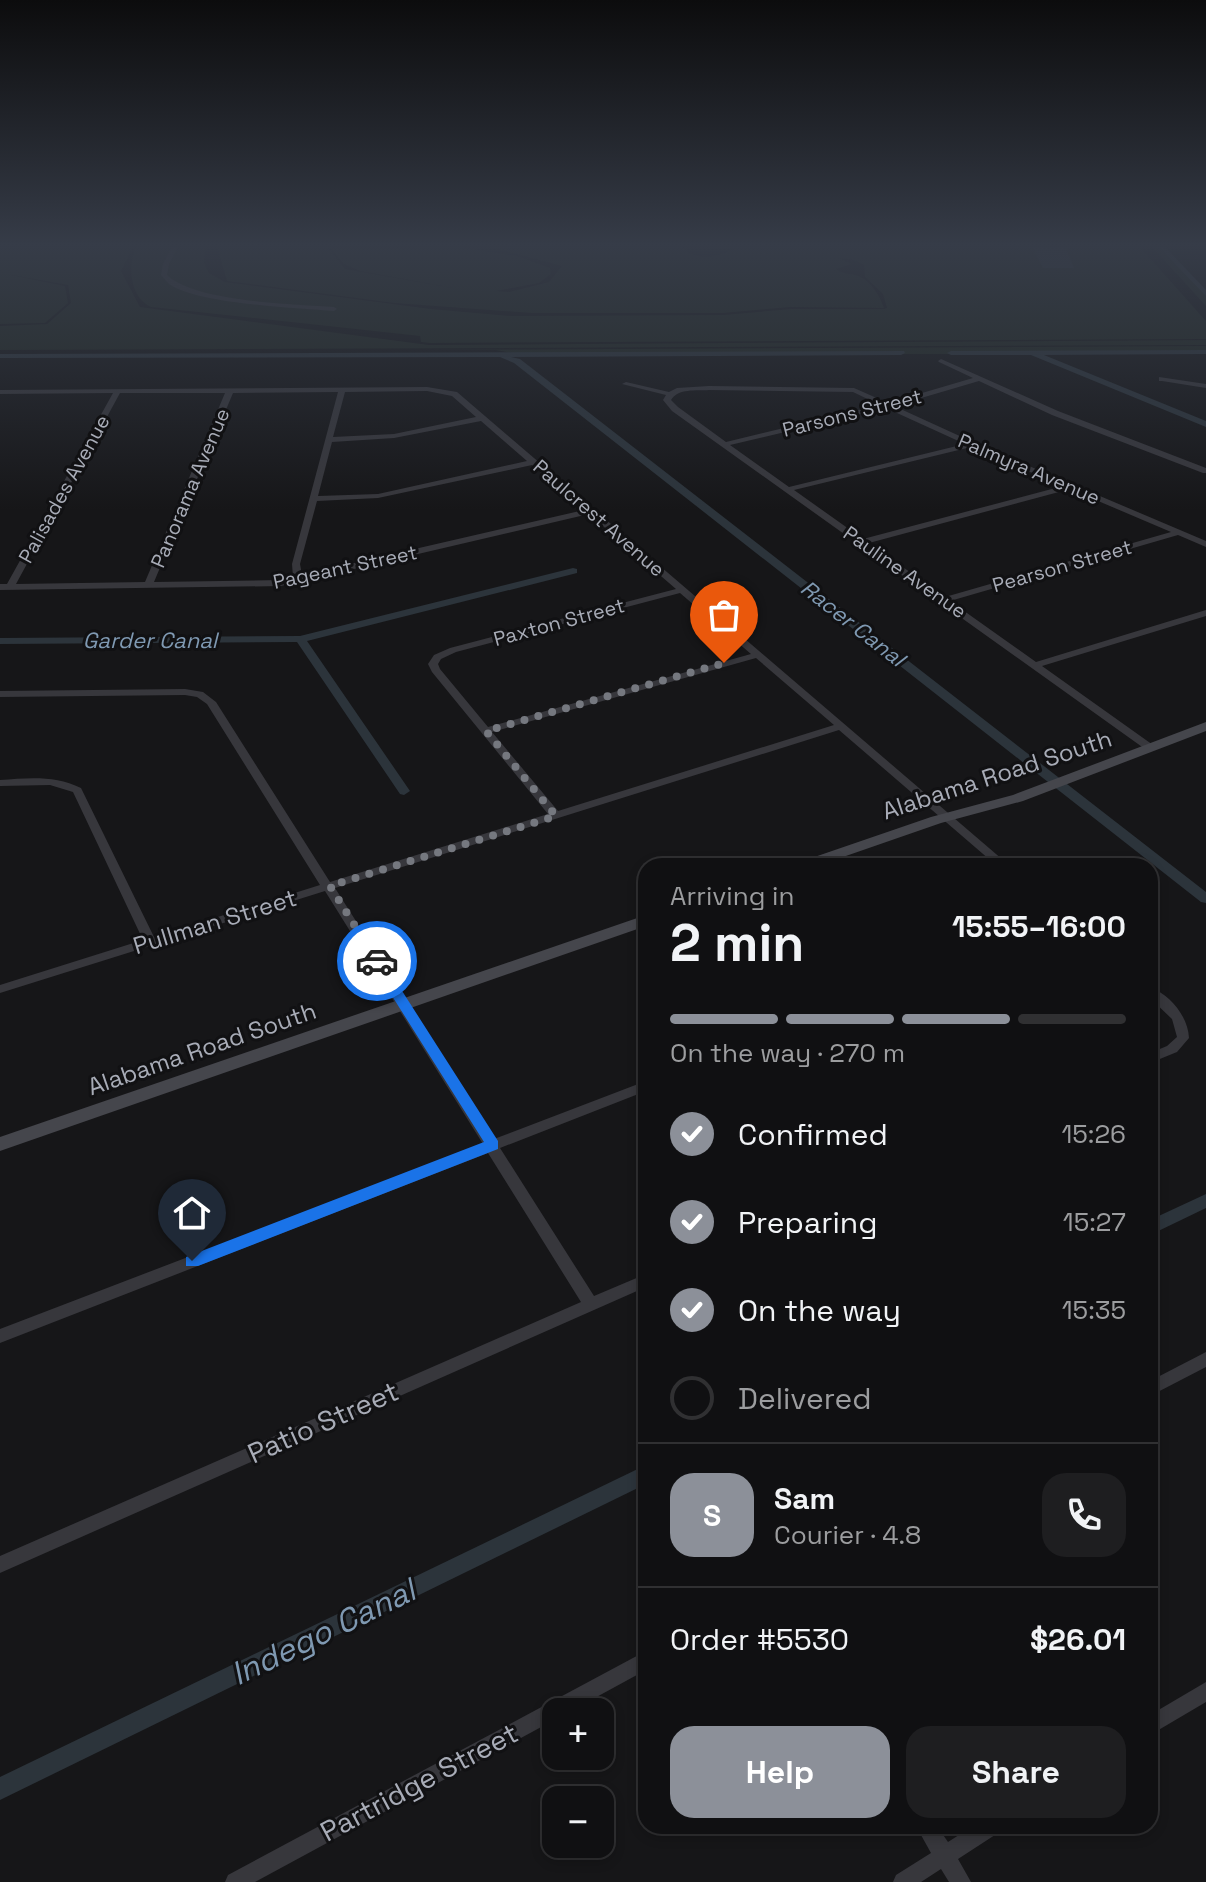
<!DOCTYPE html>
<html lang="en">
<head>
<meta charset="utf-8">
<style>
	body { margin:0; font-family:"Space Grotesk",sans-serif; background:#1e1e20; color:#f1f3f6; height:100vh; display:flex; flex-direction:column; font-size:30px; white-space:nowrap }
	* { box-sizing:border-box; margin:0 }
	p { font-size:26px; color:#9c9d9f }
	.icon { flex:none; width:44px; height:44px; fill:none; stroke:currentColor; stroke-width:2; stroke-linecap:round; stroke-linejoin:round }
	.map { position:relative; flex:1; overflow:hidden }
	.details { position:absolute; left:638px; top:858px; width:520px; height:976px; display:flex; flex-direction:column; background:#101012; border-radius:24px; box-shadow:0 4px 12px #0003,0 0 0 2px #303032 }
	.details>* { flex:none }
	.controls { position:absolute; left:542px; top:1698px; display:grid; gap:16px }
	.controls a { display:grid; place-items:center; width:72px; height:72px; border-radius:16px; background:#101012; box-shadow:0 4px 12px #0003,0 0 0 2px #303032; font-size:40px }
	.pin { position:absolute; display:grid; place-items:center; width:68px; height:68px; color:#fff; margin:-82px -34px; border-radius:50% 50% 50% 0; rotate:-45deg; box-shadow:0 0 8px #0007 }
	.pin .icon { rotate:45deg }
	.courier { position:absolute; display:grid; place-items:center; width:80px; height:80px; margin:-40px; border:6px solid #1a73e8; border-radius:50%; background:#fff; color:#222; box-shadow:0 2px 10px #0007 }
	.overview em { font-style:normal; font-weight:800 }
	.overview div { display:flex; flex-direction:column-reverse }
	.overview { display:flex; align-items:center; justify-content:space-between; height:136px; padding:0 32px }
	h1 { font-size:52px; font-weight:800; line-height:60px }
	.bar { display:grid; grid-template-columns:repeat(4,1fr); gap:12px 8px; align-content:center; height:96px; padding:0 32px }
	.bar i { height:10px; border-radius:6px; background:#303032 }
	.bar .on { background:#8c9099 }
	.bar p { grid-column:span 4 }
	.line { display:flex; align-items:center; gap:20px; padding:0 32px; border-top:2px solid #303032 }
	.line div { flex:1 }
	.round { display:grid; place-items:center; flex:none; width:84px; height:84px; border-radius:24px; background:#1e1e20 }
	ol { padding:0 32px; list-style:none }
	li { display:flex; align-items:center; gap:24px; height:88px }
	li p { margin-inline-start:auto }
	li .icon { padding:8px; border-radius:50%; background:#8c9099; color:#fff; stroke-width:4 }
	li:last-child { color:#9c9d9f }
	li i { width:44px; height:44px; border:4px solid #303032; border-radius:50% }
	.primary-button { display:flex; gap:16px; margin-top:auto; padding:16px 32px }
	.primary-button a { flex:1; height:92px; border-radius:24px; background:#8c9099; color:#fff; font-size:32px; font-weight:800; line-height:92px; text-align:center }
	.primary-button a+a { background:#1e1e20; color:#f1f3f6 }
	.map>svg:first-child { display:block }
	.green { fill:#202721 }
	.water { fill:#2c343b }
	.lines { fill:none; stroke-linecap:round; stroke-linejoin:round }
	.canal { fill:#2c343b; fill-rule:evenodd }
	.street { fill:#37373c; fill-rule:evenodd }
	.secondary { fill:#45464c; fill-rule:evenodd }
	.route { fill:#1a73e8 }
	.done { stroke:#75787f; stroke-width:8; stroke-dasharray:0 14.4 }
	.labels { text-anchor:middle; stroke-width:6; stroke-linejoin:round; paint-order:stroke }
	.far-street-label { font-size:20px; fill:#a8acb7; stroke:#111113 }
	.far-water-label { font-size:22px; font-style:italic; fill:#7f99b2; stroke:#111113 }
	.street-label { font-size:24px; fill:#a8acb7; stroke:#111113 }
	.near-street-label { font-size:28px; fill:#a8acb7; stroke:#111113 }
	.near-water-label { font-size:32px; font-style:italic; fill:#7f99b2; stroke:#111113 }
</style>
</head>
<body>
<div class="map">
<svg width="1206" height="1882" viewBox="0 0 1206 1882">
	<rect width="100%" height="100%" fill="#161618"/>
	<g class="green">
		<path d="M0 247H133L121 271 140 307 429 345 1206 340V345L0 350V326L47 324 71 303 68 285 6 274 65 286 68 303 45 323 0 324Z"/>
		<path d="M136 247H205L204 263 209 273 225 282 431 309 511 316 723 315 791 309H884L887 308 883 294 865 277 864 265 854 260 839 258 852 264 836 269C843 274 847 273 855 275 869 278 880 295 884 308L790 307 723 313H531L394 303 227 281 217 247H332L329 249 345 269 464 290 360 271 344 264 332 249 460 247 517 256 550 268 551 274 539 283 496 291 509 292 549 282 562 266 490 247H682C695 261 718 258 733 249L703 247H1140L1206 321V339L430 343 421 342 420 336 151 307C130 298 127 266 136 247Z"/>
		<path d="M1152 247H1164L1206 291V306Z"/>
		<path d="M1206 346V354H517L496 350H412Z"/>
	</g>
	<path class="water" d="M1032 247H1069L1066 249 1074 268H1043Z"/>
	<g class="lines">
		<g class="canal">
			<path d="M1159 247H1165L1206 290V296Z"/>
			<path d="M1206 350V354L1044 355 1206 421V427L1031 355H951L947 353 951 351Z"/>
			<path d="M904 351 905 353 901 355 511 357 520 359 1206 892V903L1201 902 514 363 500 357 0 358V354Z"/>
			<path d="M573 568 577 569V573L307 641 410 791 404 795 400 794 297 642 0 644V638L300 636Z"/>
			<path d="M1206 1194V1208L1150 1235V1220Z"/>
			<path d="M646 1465V1484L0 1800V1777Z"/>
		</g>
		<g class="street">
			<path d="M172 247H178L169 264 167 275C195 302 294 304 334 307L337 309 334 311C297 308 197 304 169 284 168 283 162 276 161 275L163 264Z"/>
			<path d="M941 359 1058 411 1206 468V473H1203L1052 415 979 381 894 406 975 443 1206 541V547L1178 535 950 601 1036 662 1206 610V616L1042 666 1153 745 1154 747 1153 749H1145L672 411 663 400 666 395 622 384 626 382 669 392 677 388 709 386 854 388 888 403 973 378 939 362 938 361ZM709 390 853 392 880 405 726 442 678 407 671 400C678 388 696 391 709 390ZM886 408 965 444 789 487 730 445ZM971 447 1063 486 863 539 794 490ZM1070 489 1171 532 945 597 869 543Z"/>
			<path d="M1159 377 1206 384V388L1162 381H1159Z"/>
			<path d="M427 387 457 392 1010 866H997L839 730 335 888 494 1139 646 1081V1091L500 1148 594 1296 646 1274V1287L0 1573V1556L581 1302 488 1153 0 1343V1329L483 1144 325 891 0 993V985L143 940 73 792 50 785 0 786V780C28 778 55 775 81 788L154 937 320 885 207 704 197 697 185 695 0 697V691L185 689 203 692 216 702 330 882 548 814 432 672 428 664 434 655 450 648 676 589 589 514 281 586 0 590V584H7L113 393 0 394V390ZM427 391 452 396 476 417 394 434 333 437 345 392ZM338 392 292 564 293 577 281 580 154 582 233 393ZM120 393H225L145 582 16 584ZM481 421 527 461 378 494 318 496 332 442 394 438ZM532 465 584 510 302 575 300 564 317 501 378 498ZM680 593 751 654 488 727 440 669 438 664 441 659 456 652ZM756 658 834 725 558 811 492 732Z"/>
			<path d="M1150 987C1170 995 1188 1016 1189 1038L1177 1052 1150 1063V1053L1167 1046 1177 1037 1172 1019 1150 998Z"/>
			<path d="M1206 1352V1367L1150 1396V1381Z"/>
			<path d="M646 1651V1670L569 1712H556V1719L255 1882H225L228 1875Z"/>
			<path d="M1206 1682V1702L1150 1735V1715Z"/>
			<path d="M916 1826H937L948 1842 973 1826H1001L998 1833 958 1859 971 1882H949L941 1869 921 1882H893L896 1875 931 1853Z"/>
		</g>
		<g class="secondary">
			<path d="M1206 722V731L1023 801 941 823 817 866H794L797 863 931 817 1013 795Z"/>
			<path d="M646 915V926L0 1151V1137Z"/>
		</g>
	</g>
	<linearGradient id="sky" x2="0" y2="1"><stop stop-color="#0c0c0d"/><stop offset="0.48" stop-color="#363c48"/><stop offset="1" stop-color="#363c48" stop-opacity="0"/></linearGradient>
	<rect width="1206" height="510" fill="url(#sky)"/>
	<path class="route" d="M377 957 381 958 498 1141V1149L198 1266H186V1257L484 1142 370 961Z"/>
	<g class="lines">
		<path class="done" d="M377 961 330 886 556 816 486 731 724 663"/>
	</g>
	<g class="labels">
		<g class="far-street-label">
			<text transform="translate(852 413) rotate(-14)" y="7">Parsons Street</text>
			<text transform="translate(1029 469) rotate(23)" y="7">Palmyra Avenue</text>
			<text transform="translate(190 488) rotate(-67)" y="7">Panorama Avenue</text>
			<text transform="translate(64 489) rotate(-61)" y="7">Palisades Avenue</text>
			<text transform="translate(599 518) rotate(41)" y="7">Paulcrest Avenue</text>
			<text transform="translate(1062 566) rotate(-16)" y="7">Pearson Street</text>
			<text transform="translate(345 567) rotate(-12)" y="7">Pageant Street</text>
			<text transform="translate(905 572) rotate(35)" y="7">Pauline Avenue</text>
			<text transform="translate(559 622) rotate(-15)" y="7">Paxton Street</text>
		</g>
		<g class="far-water-label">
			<text transform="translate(853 623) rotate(38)" y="8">Racer Canal</text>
			<text x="150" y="648">Garder Canal</text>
		</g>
		<g class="street-label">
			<text transform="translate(997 775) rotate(-18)" y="8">Alabama Road South</text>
			<text transform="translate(215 922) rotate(-17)" y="8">Pullman Street</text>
			<text transform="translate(202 1049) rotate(-19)" y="8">Alabama Road South</text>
		</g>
		<g class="near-street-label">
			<text transform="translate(323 1422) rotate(-24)" y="10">Patio Street</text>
			<text transform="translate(419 1782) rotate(-28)" y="10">Partridge Street</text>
		</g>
		<g class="near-water-label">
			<text transform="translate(323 1632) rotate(-26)" y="11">Indego Canal</text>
		</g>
	</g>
</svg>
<div class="controls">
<a>+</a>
<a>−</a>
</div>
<div class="pin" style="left:724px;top:663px;background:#ea580c"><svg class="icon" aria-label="bag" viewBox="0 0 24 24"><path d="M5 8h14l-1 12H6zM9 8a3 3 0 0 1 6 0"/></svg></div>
<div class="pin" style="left:192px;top:1261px;background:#1f2937"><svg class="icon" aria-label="home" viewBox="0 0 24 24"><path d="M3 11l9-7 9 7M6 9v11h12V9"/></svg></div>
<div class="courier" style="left:377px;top:961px"><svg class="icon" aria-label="car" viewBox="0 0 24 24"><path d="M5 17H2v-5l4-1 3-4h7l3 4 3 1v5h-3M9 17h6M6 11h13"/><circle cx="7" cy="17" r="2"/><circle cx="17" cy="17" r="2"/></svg></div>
<section class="details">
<div class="overview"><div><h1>2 min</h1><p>Arriving in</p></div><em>15:55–16:00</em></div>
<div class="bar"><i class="on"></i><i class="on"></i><i class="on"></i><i></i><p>On the way · 270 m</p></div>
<ol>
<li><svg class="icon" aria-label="check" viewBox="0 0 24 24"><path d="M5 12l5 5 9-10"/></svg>Confirmed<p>15:26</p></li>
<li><svg class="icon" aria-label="check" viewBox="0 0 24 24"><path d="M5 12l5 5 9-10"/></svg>Preparing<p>15:27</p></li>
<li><svg class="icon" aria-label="check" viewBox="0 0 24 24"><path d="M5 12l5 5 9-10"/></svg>On the way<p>15:35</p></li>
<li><i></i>Delivered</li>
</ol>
<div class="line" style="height:144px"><b class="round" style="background:#8c9099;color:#fff">S</b><div><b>Sam</b><p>Courier · 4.8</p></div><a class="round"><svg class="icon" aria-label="phone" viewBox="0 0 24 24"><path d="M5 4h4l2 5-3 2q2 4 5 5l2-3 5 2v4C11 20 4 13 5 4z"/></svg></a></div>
<div class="line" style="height:104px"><div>Order #5530</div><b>$26.01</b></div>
<div class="primary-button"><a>Help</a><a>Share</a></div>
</section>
</div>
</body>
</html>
